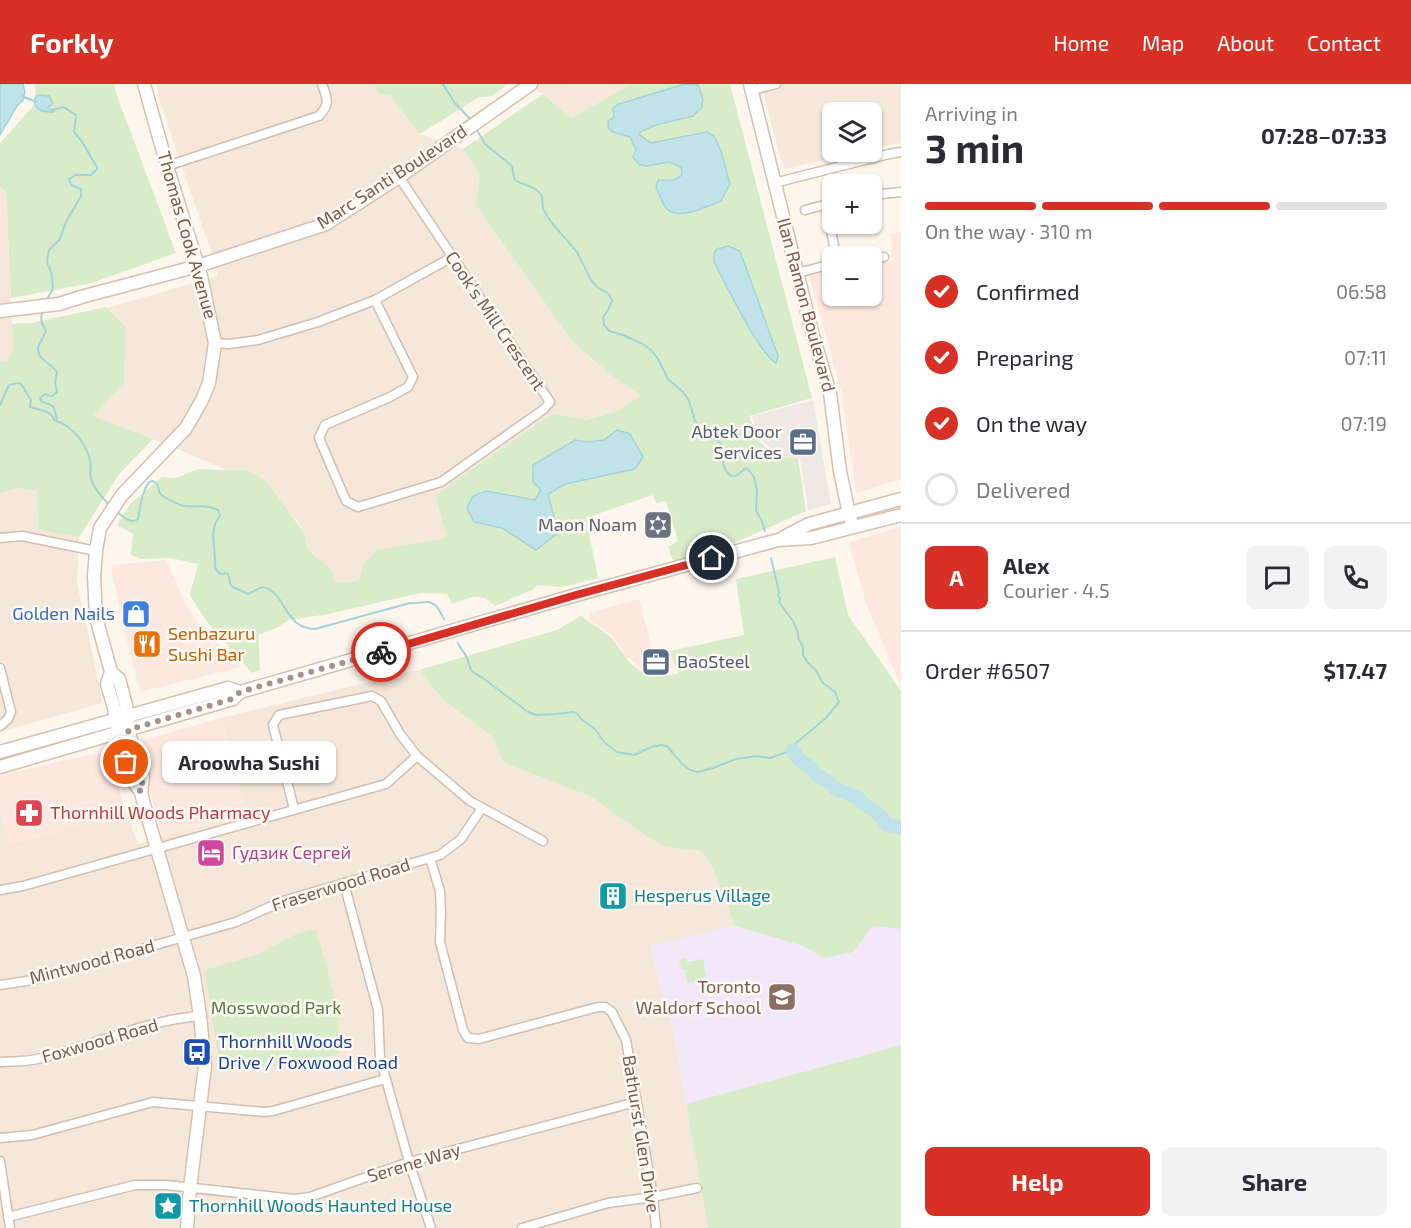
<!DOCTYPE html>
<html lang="en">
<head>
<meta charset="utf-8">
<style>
	body { margin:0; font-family:"Exo 2",sans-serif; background:#f2f2f3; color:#2b2b33; height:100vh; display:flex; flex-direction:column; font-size:22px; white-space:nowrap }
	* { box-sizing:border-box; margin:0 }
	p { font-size:20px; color:#7c7c81 }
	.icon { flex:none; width:33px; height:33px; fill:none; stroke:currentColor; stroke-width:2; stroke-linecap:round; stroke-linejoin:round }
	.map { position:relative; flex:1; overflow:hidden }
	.drawer { display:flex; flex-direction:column; background:#fff; width:510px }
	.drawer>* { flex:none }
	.controls { position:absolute; left:822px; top:18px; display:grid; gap:12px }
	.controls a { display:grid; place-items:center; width:60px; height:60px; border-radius:9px; background:#fff; box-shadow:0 2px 4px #0004; font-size:30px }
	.pin { position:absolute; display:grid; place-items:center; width:51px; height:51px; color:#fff; margin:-26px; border:3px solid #fff; border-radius:50%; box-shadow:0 2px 6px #0007 }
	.courier { position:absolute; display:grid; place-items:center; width:60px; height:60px; margin:-30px; border:4px solid #d93025; border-radius:50%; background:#fff; color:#222; box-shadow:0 2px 8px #0007 }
	.bubble { position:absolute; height:42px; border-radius:9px; background:#fff; box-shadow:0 2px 4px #0004; font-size:20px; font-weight:700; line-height:42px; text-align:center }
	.overview em { font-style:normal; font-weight:700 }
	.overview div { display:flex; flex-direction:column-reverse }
	.overview { display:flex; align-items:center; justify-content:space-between; height:102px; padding:0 24px }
	h1 { font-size:39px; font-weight:700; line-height:45px }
	.bar { display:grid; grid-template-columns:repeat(4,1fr); gap:9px 6px; align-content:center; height:72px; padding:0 24px }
	.bar i { height:8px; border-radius:4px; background:#e1e1e2 }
	.bar .on { background:#d93025 }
	.bar p { grid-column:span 4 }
	.line { display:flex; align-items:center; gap:15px; padding:0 24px; border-top:2px solid #e1e1e2 }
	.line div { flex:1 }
	.round { display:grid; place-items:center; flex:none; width:63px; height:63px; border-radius:9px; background:#f2f2f3 }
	ol { padding:0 24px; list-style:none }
	li { display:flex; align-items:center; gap:18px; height:66px }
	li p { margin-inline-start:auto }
	li .icon { padding:6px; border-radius:50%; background:#d93025; color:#fff; stroke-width:4 }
	li:last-child { color:#7c7c81 }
	li i { width:33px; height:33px; border:3px solid #e1e1e2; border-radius:50% }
	.button { display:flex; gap:12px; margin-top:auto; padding:12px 24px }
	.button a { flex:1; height:69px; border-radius:9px; background:#d93025; color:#fff; font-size:24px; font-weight:700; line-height:69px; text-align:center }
	.button a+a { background:#f2f2f3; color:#2b2b33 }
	header { display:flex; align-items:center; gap:36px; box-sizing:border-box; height:84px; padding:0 30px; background:#d93025; color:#fff }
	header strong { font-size:28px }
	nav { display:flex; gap:33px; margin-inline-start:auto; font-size:21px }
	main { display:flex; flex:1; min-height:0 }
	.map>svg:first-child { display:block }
	.residential { fill:#f5e8da }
	.commercial { fill:#fde8e0 }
	.industrial { fill:#efe9e4 }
	.education { fill:#f3e8fa }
	.green { fill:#d8ecc9 }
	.water { fill:#bfe3e8; stroke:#a5d3da; stroke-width:1.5 }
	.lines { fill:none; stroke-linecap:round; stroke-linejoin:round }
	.stream { stroke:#a5d3da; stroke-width:2 }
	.river { stroke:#bfe3e8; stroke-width:14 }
	.street-casing { stroke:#d1beb0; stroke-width:11 }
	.secondary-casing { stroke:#d6c0b0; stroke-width:15 }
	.street { stroke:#fff; stroke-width:8 }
	.secondary { stroke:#fff; stroke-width:12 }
	.done { stroke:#a89285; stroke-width:6; stroke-dasharray:0 10.8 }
	.route { stroke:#d93025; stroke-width:8 }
	.labels { text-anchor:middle; stroke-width:5; stroke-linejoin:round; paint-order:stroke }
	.street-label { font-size:18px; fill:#7a5c4d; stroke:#fffaf3 }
	.service-label { font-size:18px; fill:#4e5e75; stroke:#fffaf3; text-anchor:end }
	.worship-label { font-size:18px; fill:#5b616d; stroke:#fffaf3; text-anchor:end }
	.shop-label { font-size:18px; fill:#366cbe; stroke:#fffaf3; text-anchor:end }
	.food-label { font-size:18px; fill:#c56008; stroke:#fffaf3; text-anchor:start }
	.health-label { font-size:18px; fill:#be3a42; stroke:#fffaf3; text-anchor:start }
	.hotel-label { font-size:18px; fill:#b23c85; stroke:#fffaf3; text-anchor:start }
	.culture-label { font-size:18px; fill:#0d838f; stroke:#fffaf3; text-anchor:start }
	.education-label { font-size:18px; fill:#785e54; stroke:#fffaf3; text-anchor:end }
	.park-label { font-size:18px; fill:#537a41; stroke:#fffaf3 }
	.transit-label { font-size:18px; fill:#164399; stroke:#fffaf3; text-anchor:start }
</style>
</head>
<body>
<header>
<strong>Forkly</strong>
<nav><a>Home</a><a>Map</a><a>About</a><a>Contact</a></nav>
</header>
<main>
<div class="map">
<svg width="901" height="1144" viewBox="0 0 901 1144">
	<rect width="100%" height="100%" fill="#fdf6ec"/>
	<g class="residential">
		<path d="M157 0H374L379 10 390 12 420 50 463 65 477 85 480 97 475 120 572 257 612 292 640 311 619 327 585 336 553 329 435 411 447 454 377 466 364 479 359 496 348 498H335L329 482 318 475 308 466 305 450 297 437 250 387H229L153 355 93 332 124 299 126 243 107 224 218 192 208 159 159 15Z"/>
		<path d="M523 0H632L571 34 543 10Z"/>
		<path d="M761 0H901V59L872 65V28H832V68H859L785 85 781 75Z"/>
		<path d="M0 103 6 106 13 265 8 277 0 278Z"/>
		<path d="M18 404 37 407 38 446 79 453 77 499 103 619 0 648V409Z"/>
		<path d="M419 586 444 617 493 653 503 678 592 713 647 753 666 763 702 767 713 784 735 842 650 863 674 952 708 1144H0V725L10 760 126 729 138 760 162 752 247 729 221 634Z"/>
	</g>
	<g class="commercial">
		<path d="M901 148V395L856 409 841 306 809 191 832 187V212H872V180L893 176 890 150Z"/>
		<path d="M901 443V603L866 519 849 458Z"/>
		<path d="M166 476 186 521 198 540 241 583 140 608 124 545 112 488V481Z"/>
		<path d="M639 515 652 564 670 574 674 582 663 590 650 591 626 572 613 552 589 536V529Z"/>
		<path d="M221 634 247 729 162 752 136 658Z"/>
		<path d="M108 667 126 729 10 760 0 725V693L5 690Z"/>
	</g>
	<path class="industrial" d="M813 316 831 420 808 426 800 374 777 371 760 355 752 332Z"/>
	<path class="education" d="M735 842 803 862 824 874 854 868 872 842 901 845V961L686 1020 674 952 650 862Z"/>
	<g class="green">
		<path d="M35 0H114L116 9 176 169 92 199 11 214 6 107 0 103V59L36 19Z"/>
		<path d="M374 0H508L492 12 479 13 420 50 390 12 379 10Z"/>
		<path d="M632 0H730L812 314 749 332 758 356 776 373 798 374 806 427 725 463 673 477 668 463 678 457 666 417 656 419 653 411 586 434 598 494 563 503 537 501 534 505 495 522C481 507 469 514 452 520L447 510 420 509 329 530 289 536 276 544 258 551 260 586 252 589 208 539 189 510 194 497 198 480 170 474 141 475 131 471 133 450 117 441 130 420 162 393 176 394 198 385 250 387 266 397 305 450 308 466 318 475 329 482 336 498H348L359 496 364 479 377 466 447 454 435 411 553 329 585 336 619 327 640 311 612 292 572 257 475 120C482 89 481 90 463 65L543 10 571 34Z"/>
		<path d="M106 223 126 243 124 299 93 332 153 355 120 389 79 453 38 446 37 407 18 404 0 409V278L8 277 13 265 12 240 32 239Z"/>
		<path d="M835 473 848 531 901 607V845L872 842 854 868 824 874 803 862 735 842 713 784 702 767 666 763 647 753 592 713 503 678 493 653 444 617 419 586 557 546 581 532 610 552 631 580 649 593 678 590 670 567 744 551 736 495Z"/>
		<path d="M316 845 338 924 339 969 310 979 258 984 220 979 204 886 256 871 296 850Z"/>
		<path d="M686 874 687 878 703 875 707 895 687 899 684 885H681L679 879 681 875Z"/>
		<path d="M901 961V1144H708L686 1020Z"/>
	</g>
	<g class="water">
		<path d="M0 0H23L25 8 23 16 17 22 0 51Z"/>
		<path d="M685 0 698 1 703 15 702 23 693 32 656 41 640 48V51L651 59 707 48 714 52 721 67 730 100 721 117C708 122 678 137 667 125 662 119 659 110 656 103L658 96H674L682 91 681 83 669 78 647 82 640 81 633 73 636 66 630 53 613 48 608 44V37L614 33 613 24 619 20Z"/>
		<path d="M40 11 49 12 53 19 48 24 51 26H55L53 28C41 27 38 29 34 17L36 12Z"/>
		<path d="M728 162 740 167 778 272 776 279C758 268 726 200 714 178V170L717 165Z"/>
		<path d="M617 346 630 350 643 373 635 385 565 400 548 410 558 449 536 466 502 444 474 438 467 424 473 412 486 407 535 416 541 406 533 398V381L575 356 587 358 604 356Z"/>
	</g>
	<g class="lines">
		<g class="stream">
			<path d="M443 0 454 18 471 36"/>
			<path d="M22 12 36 18"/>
			<path d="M475 43 485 60 512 82 514 94 518 98 529 102 538 107 542 112 543 125 551 138 577 168 591 196 597 203 609 210 612 217 608 226 603 233 604 241 609 247 623 251 643 260 652 267 658 275 668 295 683 308 689 317 695 337 700 343 712 351 721 360C720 367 723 394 735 392 739 391 743 385 747 384L754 393 757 405 756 427 761 435 765 447"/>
			<path d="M46 217 53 205 52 191 47 178 48 171 49 166 60 155 66 138 81 112V105L71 101 69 95 75 91H91L97 85V83C89 71 84 58 74 48L76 31 64 23 51 26"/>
			<path d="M43 226C40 235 41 239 46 247 44 253 38 260 38 266 38 275 53 281 57 288L55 299 57 308C52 313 51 313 45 310L40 314 42 318C55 321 54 323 57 336"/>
			<path d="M0 321 9 301 18 299 21 300 31 316 30 323C39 326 51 326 54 336 72 342 85 357 90 376 92 382 89 389 91 394 93 405 103 413 109 421"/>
			<path d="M116 427C122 431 130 441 138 435 139 430 145 385 157 400 159 402 158 406 160 409 163 415 175 418 180 421 189 424 199 421 209 423 212 423 215 425 218 426L220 432C207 447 217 466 215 484L220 490 225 489 228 490 231 502 248 510 262 503C287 507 283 545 315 545L410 519C416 520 421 518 426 518 436 517 440 528 444 535"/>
			<path d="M458 559C460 564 464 568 466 572 472 583 466 586 480 592L528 628 536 631 557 630 572 628 577 629 581 635 595 645 604 658 617 668 634 671 651 663 661 661 667 662 682 680 690 686 697 688 713 684 736 675 756 672 770 674 793 666 796 659 826 634 839 618 835 608 823 599 815 585 808 579 803 571V563L798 554V549L793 537 779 518 780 515 778 511 779 508 771 474"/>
		</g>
		<path class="river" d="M793 666 799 676 812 684 815 689 834 702 835 705C839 706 855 712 858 714 861 717 862 719 865 721 876 728 879 729 887 741L896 742 901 744"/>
		<g class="street-casing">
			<g id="street">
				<path d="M752 6 776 0"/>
				<path d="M167 82 319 32C331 19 327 15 322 0"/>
				<path d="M774 99 889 70 901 68"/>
				<path d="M872 111 901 108"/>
				<path d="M826 121 836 172"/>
				<path d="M805 126 832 119"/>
				<path d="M872 174 884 173"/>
				<path d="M797 189 832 180"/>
				<path d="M375 216 413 293 408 303 390 313 325 341 319 354 346 417 358 423 441 398 544 325 550 318 399 93"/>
				<path d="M215 259 229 260 258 256 318 238 375 216 452 173"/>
				<path d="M0 454 22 452 96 467"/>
				<path d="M0 584 11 628 8 635 0 642"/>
				<path d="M294 725 273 641 279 631 372 612 381 617 400 650 417 672 470 717 543 757"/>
				<path d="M430 774 440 807 441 827 440 858 463 946 468 954 479 955 598 923H605L612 928 626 956 653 1113 656 1144"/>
				<path d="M344 799 378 926 380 974 409 1078 431 1144"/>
				<path d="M0 806 23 802 386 700 417 672"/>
				<path d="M0 901 33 896 236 838 283 817 440 771 461 755 482 724"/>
				<path d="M0 978C12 977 25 978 37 975 92 963 144 936 200 932"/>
				<path d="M0 1054 32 1051 153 1018 264 1028 273 1027 385 995"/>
				<path d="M0 1077 10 1144"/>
				<path d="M8 1133 135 1101H166L294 1115 310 1113 409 1078 636 1018"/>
				<path d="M522 1144 608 1119 653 1113 697 1104"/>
			</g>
		</g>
		<g class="secondary-casing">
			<g id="secondary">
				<path d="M750 0 813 252 830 309 840 387 849 430 853 443"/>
				<path d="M0 227 59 220 81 213 198 182 326 140 399 93 531 0"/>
				<path d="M784 453 809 440 901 415"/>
				<path d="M111 588 119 595 126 621 128 646 143 693 141 708 143 717 194 892 200 932 205 982 190 1104 187 1144"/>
				<path d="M0 668 228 604 240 608"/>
				<path d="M0 683 233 615 240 608 576 511 778 456 811 454 901 431"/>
				<path d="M141 708 132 696 120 659 114 624 107 600 111 588 96 533 94 492 96 467 100 444 122 411 186 344 202 316 209 299 215 259 201 192 167 82 144 0"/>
			</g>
		</g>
		<use href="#street" class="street"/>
		<use href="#secondary" class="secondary"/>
	</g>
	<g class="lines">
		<path class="done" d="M126 678 132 696 141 708 143 693 128 646 232 615 240 608 381 568"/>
		<path class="route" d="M381 568 576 511 712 474"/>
	</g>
	<defs>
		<g id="office-square" transform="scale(1.5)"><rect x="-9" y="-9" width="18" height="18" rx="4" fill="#5c6f8a" stroke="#fffaf3"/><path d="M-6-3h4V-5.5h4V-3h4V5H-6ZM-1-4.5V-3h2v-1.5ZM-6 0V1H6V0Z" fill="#fff"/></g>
		<g id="synagogue-square" transform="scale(1.5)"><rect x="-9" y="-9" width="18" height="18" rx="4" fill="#6b7280" stroke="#fffaf3"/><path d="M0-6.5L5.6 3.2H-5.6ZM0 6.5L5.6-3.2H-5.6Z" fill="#fff"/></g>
		<g id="shop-square" transform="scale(1.5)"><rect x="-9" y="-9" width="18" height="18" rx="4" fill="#3f7fe0" stroke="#fffaf3"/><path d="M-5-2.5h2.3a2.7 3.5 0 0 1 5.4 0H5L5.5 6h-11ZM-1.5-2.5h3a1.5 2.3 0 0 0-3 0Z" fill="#fff"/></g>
		<g id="restaurant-square" transform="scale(1.5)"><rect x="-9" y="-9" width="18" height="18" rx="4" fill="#e8710a" stroke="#fffaf3"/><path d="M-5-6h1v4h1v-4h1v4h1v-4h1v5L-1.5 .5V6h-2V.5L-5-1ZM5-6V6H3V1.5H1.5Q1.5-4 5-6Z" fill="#fff"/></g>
		<g id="pharmacy-square" transform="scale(1.5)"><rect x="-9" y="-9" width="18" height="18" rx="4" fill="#e0444e" stroke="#fffaf3"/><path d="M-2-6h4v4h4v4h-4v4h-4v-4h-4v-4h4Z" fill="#fff"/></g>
		<g id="hotel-square" transform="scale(1.5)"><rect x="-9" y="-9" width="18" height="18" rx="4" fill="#d1479c" stroke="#fffaf3"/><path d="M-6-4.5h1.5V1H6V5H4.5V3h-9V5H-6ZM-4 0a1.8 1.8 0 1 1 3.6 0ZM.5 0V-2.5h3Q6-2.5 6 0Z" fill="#fff"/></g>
		<g id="building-square" transform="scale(1.5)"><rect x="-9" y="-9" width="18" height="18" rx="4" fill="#0f9aa8" stroke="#fffaf3"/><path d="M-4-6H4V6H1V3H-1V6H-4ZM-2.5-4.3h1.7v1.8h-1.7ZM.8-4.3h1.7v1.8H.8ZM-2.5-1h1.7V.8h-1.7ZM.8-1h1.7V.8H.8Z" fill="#fff"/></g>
		<g id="school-square" transform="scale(1.5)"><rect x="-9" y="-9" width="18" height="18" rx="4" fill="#8d6e63" stroke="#fffaf3"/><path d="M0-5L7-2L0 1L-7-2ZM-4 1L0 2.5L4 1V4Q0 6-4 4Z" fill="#fff"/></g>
		<g id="bus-square" transform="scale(1.5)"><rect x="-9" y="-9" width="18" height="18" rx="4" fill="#1a4fb4" stroke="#fffaf3"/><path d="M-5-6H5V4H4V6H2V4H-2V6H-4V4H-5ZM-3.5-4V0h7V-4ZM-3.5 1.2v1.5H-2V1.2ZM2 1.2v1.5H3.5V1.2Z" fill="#fff"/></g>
		<g id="sight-square" transform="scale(1.5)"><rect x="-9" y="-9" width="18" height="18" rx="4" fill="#0f9aa8" stroke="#fffaf3"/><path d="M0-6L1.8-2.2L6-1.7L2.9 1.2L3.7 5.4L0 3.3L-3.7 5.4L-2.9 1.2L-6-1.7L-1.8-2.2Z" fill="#fff"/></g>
	</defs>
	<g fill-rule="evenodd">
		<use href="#office-square" x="803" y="358"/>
		<use href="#synagogue-square" x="658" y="441"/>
		<use href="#shop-square" x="136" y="530"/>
		<use href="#restaurant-square" x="147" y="560"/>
		<use href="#office-square" x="656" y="578"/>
		<use href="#pharmacy-square" x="29" y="729"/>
		<use href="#hotel-square" x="211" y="769"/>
		<use href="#building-square" x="613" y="812"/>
		<use href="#school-square" x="782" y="913"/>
		<use href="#bus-square" x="197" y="968"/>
		<use href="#sight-square" x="168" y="1122"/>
	</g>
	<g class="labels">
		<g class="street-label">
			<text transform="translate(392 93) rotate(-33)" y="6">Marc Santi Boulevard</text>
			<text transform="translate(187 151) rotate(74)" y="6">Thomas Cook Avenue</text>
			<text transform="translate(806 221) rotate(75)" y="6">Ilan Ramon Boulevard</text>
			<text transform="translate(495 237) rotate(56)" y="6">Cook's Mill Crescent</text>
			<text transform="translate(341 801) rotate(-17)" y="6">Fraserwood Road</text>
			<text transform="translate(92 878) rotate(-15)" y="6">Mintwood Road</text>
			<text transform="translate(100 957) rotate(-16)" y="6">Foxwood Road</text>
			<text transform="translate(641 1050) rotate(81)" y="6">Bathurst Glen Drive</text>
			<text transform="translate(414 1079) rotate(-17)" y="6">Serene Way</text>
		</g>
		<g class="service-label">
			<text x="782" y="354">Abtek Door<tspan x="782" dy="21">Services</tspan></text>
			<text x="677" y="584" text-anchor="start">BaoSteel</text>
		</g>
		<g class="worship-label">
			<text x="637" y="447">Maon Noam</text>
		</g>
		<g class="shop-label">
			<text x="115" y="536">Golden Nails</text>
		</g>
		<g class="food-label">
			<text x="168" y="556">Senbazuru<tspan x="168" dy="21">Sushi Bar</tspan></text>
		</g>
		<g class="health-label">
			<text x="50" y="735">Thornhill Woods Pharmacy</text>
		</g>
		<g class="hotel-label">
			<text x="232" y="775">Гудзик Сергей</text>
		</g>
		<g class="culture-label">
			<text x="634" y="818">Hesperus Village</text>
			<text x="189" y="1128">Thornhill Woods Haunted House</text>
		</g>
		<g class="education-label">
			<text x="761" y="909">Toronto<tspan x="761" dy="21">Waldorf School</tspan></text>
		</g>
		<g class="park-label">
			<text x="276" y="930">Mosswood Park</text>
		</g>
		<g class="transit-label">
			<text x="218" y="964">Thornhill Woods<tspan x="218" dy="21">Drive / Foxwood Road</tspan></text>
		</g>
	</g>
</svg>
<div class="controls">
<a><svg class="icon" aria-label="layers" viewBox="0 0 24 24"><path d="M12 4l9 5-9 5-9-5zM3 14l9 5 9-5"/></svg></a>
<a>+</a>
<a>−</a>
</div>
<div class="pin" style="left:126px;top:678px;background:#ea580c"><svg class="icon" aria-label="bag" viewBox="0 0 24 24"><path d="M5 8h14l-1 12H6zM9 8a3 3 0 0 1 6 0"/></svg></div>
<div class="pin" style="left:712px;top:474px;background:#1f2937"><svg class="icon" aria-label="home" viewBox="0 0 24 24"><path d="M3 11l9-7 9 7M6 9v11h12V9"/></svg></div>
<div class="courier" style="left:381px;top:568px"><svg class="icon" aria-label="bike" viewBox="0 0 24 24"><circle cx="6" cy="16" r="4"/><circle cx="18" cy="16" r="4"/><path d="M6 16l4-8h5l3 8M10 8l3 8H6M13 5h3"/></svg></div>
<div class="bubble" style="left:162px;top:657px;width:174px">Aroowha Sushi</div>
</div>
<section class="drawer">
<div class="overview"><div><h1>3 min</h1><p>Arriving in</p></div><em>07:28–07:33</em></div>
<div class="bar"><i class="on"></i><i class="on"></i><i class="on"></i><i></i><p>On the way · 310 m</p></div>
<ol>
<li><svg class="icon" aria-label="check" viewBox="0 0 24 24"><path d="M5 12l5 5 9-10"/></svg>Confirmed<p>06:58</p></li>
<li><svg class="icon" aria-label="check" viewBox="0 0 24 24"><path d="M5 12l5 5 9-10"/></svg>Preparing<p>07:11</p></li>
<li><svg class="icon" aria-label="check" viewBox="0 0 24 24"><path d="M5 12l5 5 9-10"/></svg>On the way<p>07:19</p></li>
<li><i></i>Delivered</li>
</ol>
<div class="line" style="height:108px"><b class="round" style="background:#d93025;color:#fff">A</b><div><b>Alex</b><p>Courier · 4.5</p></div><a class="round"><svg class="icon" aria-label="chat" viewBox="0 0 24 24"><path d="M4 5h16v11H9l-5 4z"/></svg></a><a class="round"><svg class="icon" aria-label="phone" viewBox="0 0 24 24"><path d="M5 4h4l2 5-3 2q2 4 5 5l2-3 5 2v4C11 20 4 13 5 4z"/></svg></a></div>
<div class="line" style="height:78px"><div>Order #6507</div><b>$17.47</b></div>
<div class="button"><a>Help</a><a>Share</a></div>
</section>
</main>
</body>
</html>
